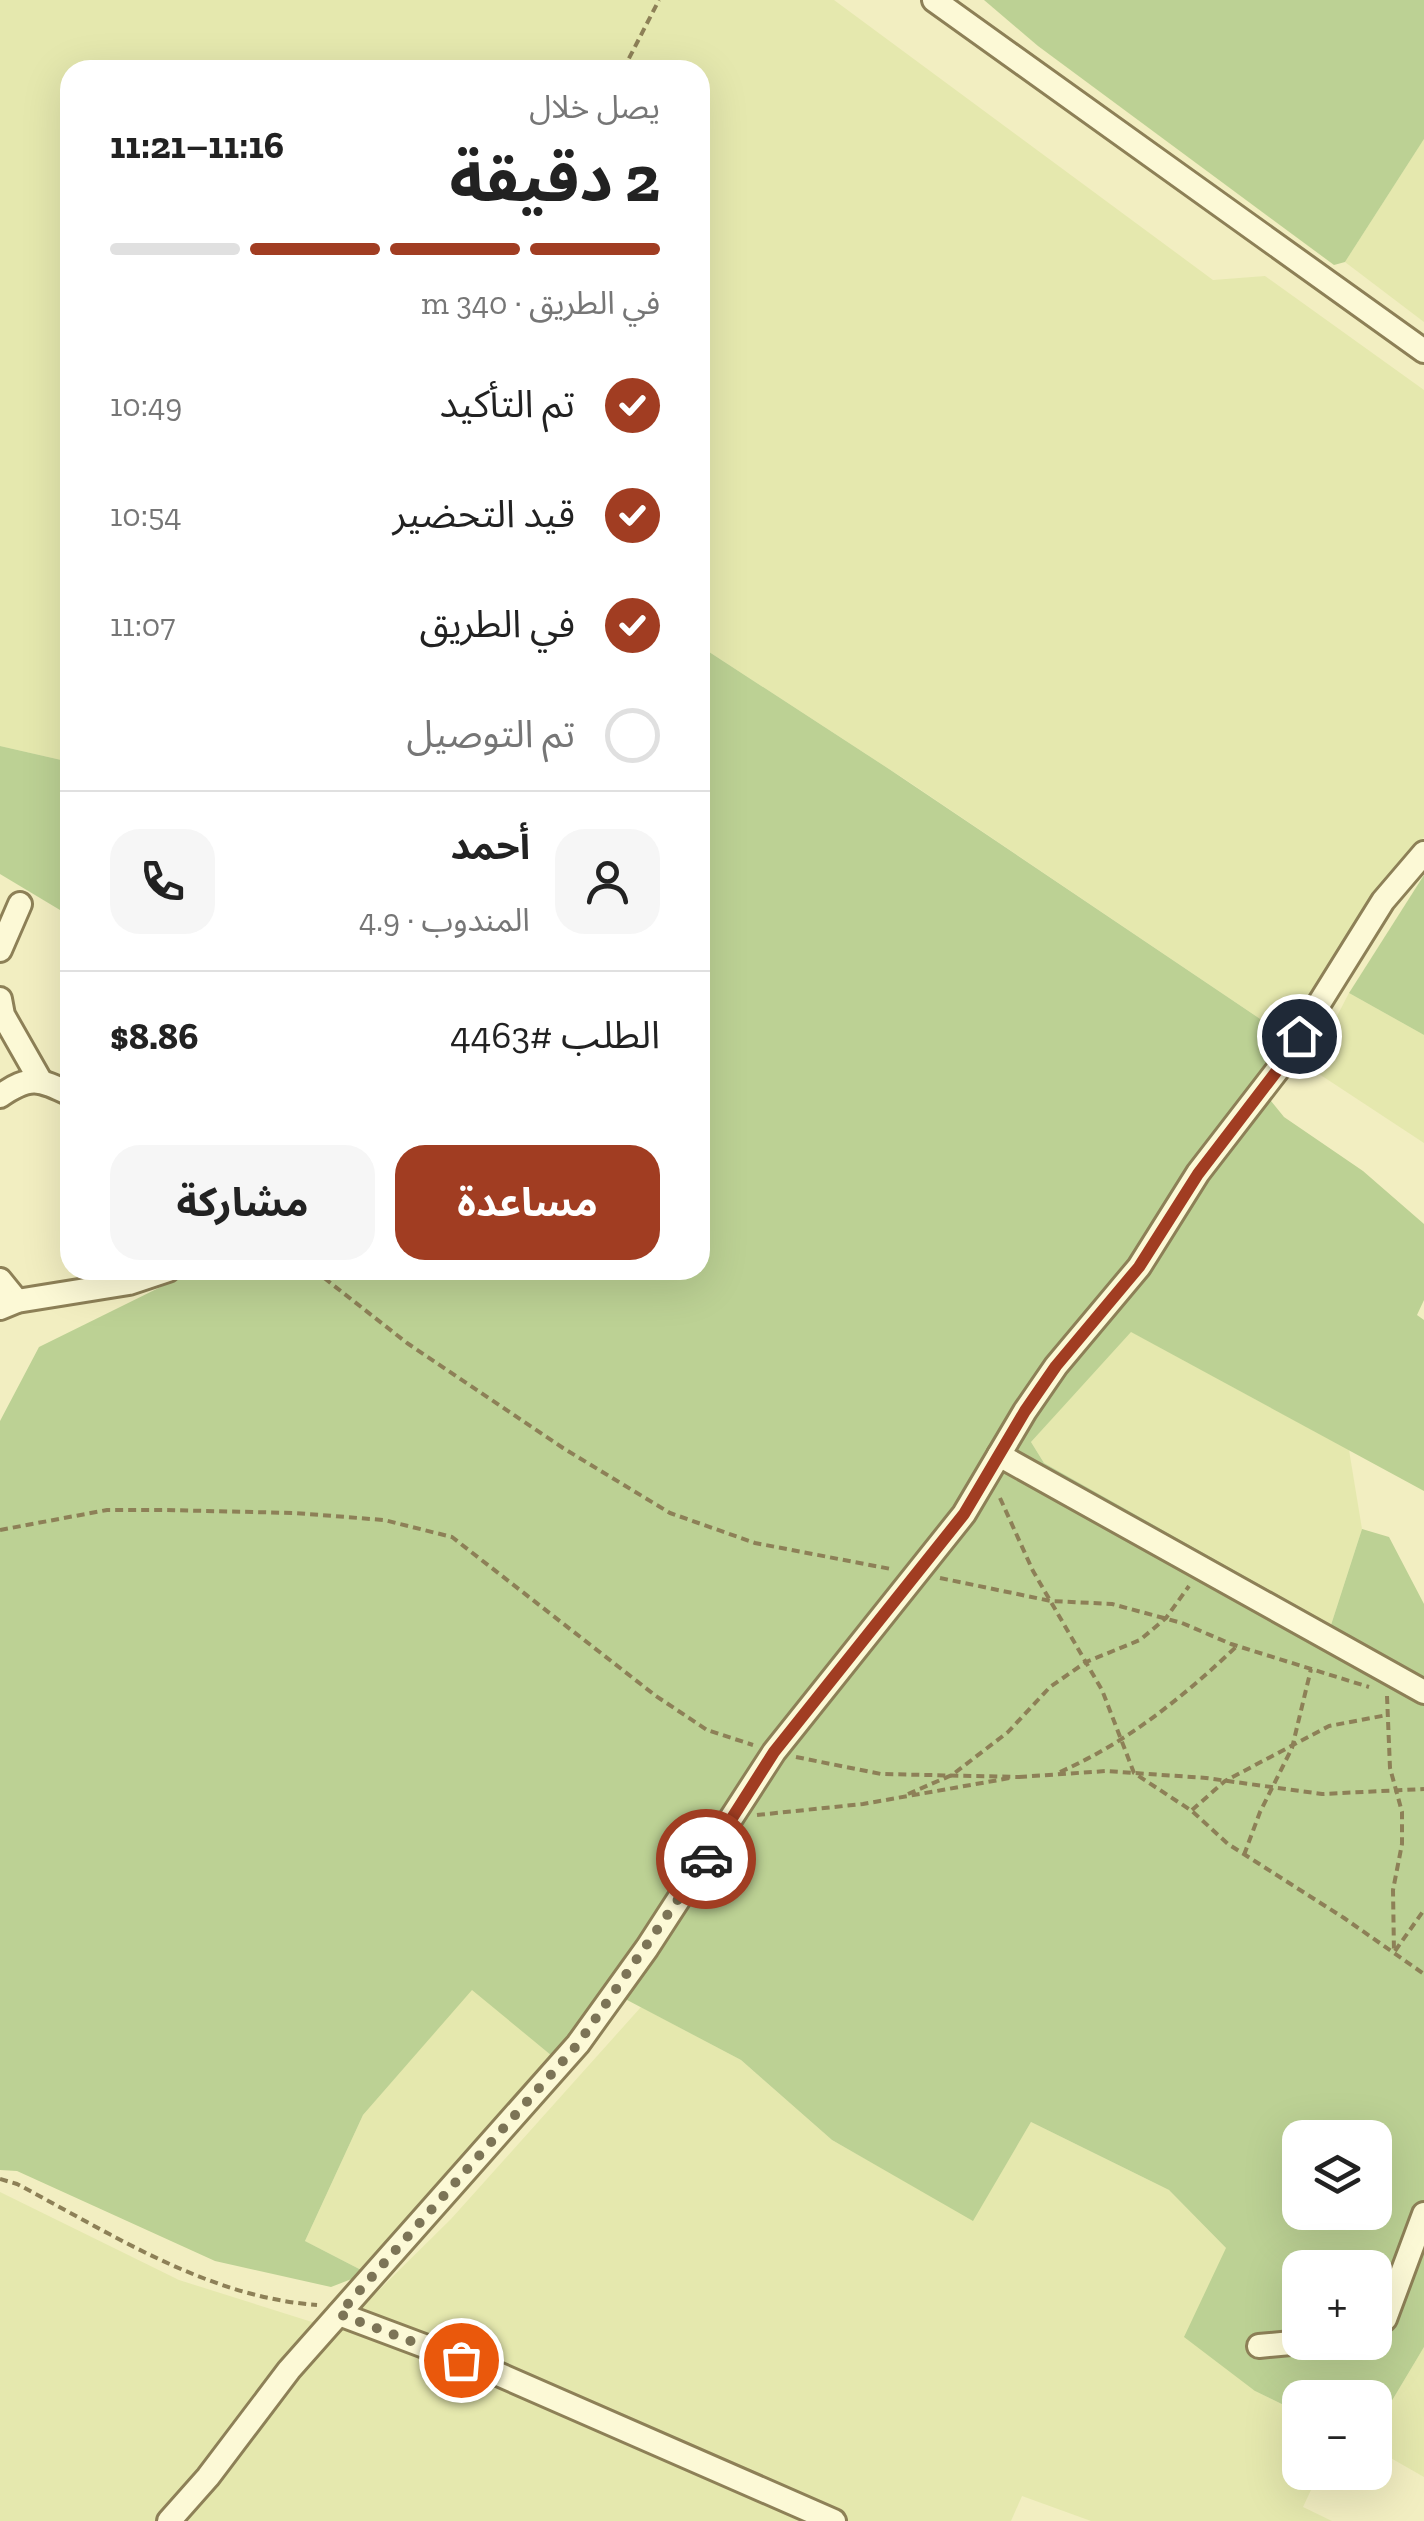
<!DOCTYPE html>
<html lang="ar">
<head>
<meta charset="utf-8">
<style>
	body { margin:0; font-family:"Zilla Slab","Noto Sans Arabic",serif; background:#f6f6f6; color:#222; direction:rtl; height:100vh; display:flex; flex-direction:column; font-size:38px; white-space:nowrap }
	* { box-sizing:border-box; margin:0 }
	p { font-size:32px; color:#767676 }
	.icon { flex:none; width:55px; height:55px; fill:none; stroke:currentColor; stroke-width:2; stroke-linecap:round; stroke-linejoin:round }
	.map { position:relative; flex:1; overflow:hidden; direction:ltr }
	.sheet { position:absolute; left:60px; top:60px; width:650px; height:1220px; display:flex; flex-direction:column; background:#fff; border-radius:30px; box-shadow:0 10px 40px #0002; direction:rtl }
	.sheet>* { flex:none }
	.fabs { position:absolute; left:1282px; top:2120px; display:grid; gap:20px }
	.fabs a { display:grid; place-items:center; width:110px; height:110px; border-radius:20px; background:#fff; box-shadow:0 10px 40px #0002; font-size:50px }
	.pin { position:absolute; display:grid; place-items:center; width:85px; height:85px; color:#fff; margin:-42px; border:5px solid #fff; border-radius:50%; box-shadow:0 2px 10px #0007 }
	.courier { position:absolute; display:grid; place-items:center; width:100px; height:100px; margin:-50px; border:8px solid #a13d22; border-radius:50%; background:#fff; color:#222; box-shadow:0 2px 12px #0007 }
	.headline em { font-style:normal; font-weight:700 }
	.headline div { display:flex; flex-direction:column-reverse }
	.headline { display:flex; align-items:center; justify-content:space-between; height:170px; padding:0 50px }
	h1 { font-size:65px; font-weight:700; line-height:75px }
	.bar { display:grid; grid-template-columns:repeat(4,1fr); gap:15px 10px; align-content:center; height:120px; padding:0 50px }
	.bar i { height:12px; border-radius:8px; background:#e0e0e0 }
	.bar .selected { background:#a13d22 }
	.bar p { grid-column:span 4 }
	.line { display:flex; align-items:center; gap:25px; padding:0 50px; border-top:2px solid #e0e0e0 }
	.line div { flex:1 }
	.round { display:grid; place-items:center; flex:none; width:105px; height:105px; border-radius:30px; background:#f6f6f6 }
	ol { padding:0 50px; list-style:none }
	li { display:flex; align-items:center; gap:30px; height:110px }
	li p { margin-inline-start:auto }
	li .icon { padding:10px; border-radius:50%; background:#a13d22; color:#fff; stroke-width:4 }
	li:last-child { color:#767676 }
	li i { width:55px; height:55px; border:5px solid #e0e0e0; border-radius:50% }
	.action { display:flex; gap:20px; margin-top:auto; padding:20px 50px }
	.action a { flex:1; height:115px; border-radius:30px; background:#a13d22; color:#fff; font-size:40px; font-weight:700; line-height:115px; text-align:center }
	.action a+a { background:#f6f6f6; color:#222 }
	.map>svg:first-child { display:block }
	.farmland { fill:#e5e8ae }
	.green { fill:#bcd194; fill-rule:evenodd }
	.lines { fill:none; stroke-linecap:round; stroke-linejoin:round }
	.minor-casing { stroke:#8d8057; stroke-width:28 }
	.path { stroke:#8d8057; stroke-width:4; stroke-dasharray:8 5; stroke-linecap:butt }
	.minor { stroke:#fcf9d6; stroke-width:22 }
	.done { stroke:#7c7456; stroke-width:10; stroke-dasharray:0 18 }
	.route { stroke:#a13d22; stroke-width:12 }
</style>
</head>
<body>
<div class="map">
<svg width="1424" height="2521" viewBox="0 0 1424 2521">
	<rect width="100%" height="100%" fill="#f2eec1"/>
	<g class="farmland">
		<path d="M0 0H834L1213 280 1265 276 1424 390V837L1378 894 1284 1035 906 780 700 646V70H70V762L0 746Z"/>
		<path d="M1424 139V322L1345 262Z"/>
		<path d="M1349 993 1424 1035V1143L1310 1068Z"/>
		<path d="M1130 1331 1349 1450 1362 1529 1331 1625 1044 1463 1031 1442Z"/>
		<path d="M472 1989 552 2056 367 2273 305 2241 363 2115Z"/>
		<path d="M641 2007 741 2060 832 2140 973 2220 1031 2122 1169 2190 1226 2248 1255 2391 1300 2413V2472L1319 2473 1303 2507 1332 2521H1091L1022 2496 1011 2521H0V2192L179 2280 312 2322 373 2296 451 2219Z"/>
		<path d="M1424 2347V2477L1375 2449V2429Z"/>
	</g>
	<g class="green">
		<path d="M984 0H1424V139L1345 262 1334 265 1038 46Z"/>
		<path d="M700 646 889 769 1284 1035 1258 1085 1284 1117 1363 1171 1424 1224V1300L1417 1315 1424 1320V1491L1131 1332 1031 1442 1044 1463 1331 1625 1362 1529 1389 1537 1424 1604V2347L1375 2429V2398H1300V2413L1255 2391 1184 2337 1226 2248 1169 2190 1031 2122 973 2221 832 2140 741 2060 610 1991 552 2056 472 1990 363 2115 305 2241 367 2273 331 2287 215 2261 17 2171 0 2170V1421L39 1347 195 1270H700ZM1300 2138H1375V2212H1300ZM1300 2268H1375V2342H1300Z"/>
		<path d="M0 746 70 762V916L0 874Z"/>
		<path d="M1424 875V1035L1349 993Z"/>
	</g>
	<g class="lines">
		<g class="minor-casing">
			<g id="minor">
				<path d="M934 0 1424 351"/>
				<path d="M0 950 20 904"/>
				<path d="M0 999 3 1015 40 1080"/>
				<path d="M0 1096C30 1075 39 1079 70 1094"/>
				<path d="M0 1280 17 1301"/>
				<path d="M0 1308 17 1301 129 1283 168 1270"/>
				<path d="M999 1455 1424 1692"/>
				<path d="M339 2314 491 2371 834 2521"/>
				<path d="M1375 2327 1385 2319 1424 2214"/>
				<path d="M1259 2346 1302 2342"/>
				<path d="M169 2521 208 2477 289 2370 578 2044 647 1948 774 1752 964 1514 1025 1411 1056 1366 1139 1267 1198 1173 1279 1068 1383 901 1424 853"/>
			</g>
		</g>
		<g class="path">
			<path d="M623 70 659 0"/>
			<path d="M314 1270 407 1343 563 1448 670 1513 755 1543 891 1569"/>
			<path d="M1000 1498 1033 1571 1102 1690 1134 1773 1192 1811 1228 1844 1344 1918 1424 1974"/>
			<path d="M0 1530 107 1510H165L295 1513 384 1520 452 1537 656 1696 707 1730 753 1745"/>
			<path d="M940 1578 1051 1601 1112 1604 1182 1623 1231 1644 1369 1687"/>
			<path d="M1387 1696 1390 1768 1402 1812V1844L1393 1890 1394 1953"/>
			<path d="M796 1757 881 1774 1020 1777"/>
			<path d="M1060 1772C1128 1742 1183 1697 1237 1646"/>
			<path d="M1019 1777 1106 1771 1206 1778 1322 1794 1424 1789"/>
			<path d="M908 1794 952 1775 1008 1732 1050 1687 1086 1662 1140 1640 1166 1618 1189 1586"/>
			<path d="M1192 1810 1225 1781 1329 1726 1387 1715"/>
			<path d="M757 1815 863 1804 1010 1778"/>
			<path d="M1244 1855 1260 1812 1292 1748 1311 1669"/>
			<path d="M1395 1951 1424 1910"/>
			<path d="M0 2179 17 2184C112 2234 207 2297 317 2305"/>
		</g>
		<use href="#minor" class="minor"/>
	</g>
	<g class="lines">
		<path class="done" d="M461 2360 339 2314 578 2044 706 1859"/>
		<path class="route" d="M706 1859 774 1752 964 1514 1025 1411 1056 1366 1139 1267 1198 1174 1279 1068 1299 1036"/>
	</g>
</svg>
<div class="fabs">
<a><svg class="icon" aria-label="layers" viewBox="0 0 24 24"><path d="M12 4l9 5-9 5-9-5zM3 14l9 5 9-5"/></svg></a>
<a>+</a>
<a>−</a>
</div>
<div class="pin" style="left:461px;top:2360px;background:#ea580c"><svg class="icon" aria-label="bag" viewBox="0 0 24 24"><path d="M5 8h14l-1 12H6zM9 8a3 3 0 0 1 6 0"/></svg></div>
<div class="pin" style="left:1299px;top:1036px;background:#1f2937"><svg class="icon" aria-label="home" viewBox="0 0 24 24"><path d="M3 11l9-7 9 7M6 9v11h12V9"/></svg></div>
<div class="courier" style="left:706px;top:1859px"><svg class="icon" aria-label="car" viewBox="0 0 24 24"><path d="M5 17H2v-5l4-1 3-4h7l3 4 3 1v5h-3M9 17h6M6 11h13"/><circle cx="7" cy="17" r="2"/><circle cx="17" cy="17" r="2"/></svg></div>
<section class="sheet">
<div class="headline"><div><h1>2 دقيقة</h1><p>يصل خلال</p></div><em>11:16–11:21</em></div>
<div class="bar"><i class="selected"></i><i class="selected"></i><i class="selected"></i><i></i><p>في الطريق · 340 m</p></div>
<ol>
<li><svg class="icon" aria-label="check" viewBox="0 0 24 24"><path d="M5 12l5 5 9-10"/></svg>تم التأكيد<p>10:49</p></li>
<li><svg class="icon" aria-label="check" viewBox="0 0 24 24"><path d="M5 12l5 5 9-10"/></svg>قيد التحضير<p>10:54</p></li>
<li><svg class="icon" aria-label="check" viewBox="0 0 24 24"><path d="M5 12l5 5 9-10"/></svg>في الطريق<p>11:07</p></li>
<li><i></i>تم التوصيل</li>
</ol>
<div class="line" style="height:180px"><a class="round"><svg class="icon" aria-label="person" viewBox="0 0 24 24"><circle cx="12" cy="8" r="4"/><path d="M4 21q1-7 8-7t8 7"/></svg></a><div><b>أحمد</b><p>المندوب · 4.9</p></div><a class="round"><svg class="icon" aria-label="phone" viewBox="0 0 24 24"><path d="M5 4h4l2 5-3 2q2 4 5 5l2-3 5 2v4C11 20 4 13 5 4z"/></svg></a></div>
<div class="line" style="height:130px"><div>الطلب #4463</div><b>$8.86</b></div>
<div class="action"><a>مساعدة</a><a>مشاركة</a></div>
</section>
</div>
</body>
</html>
